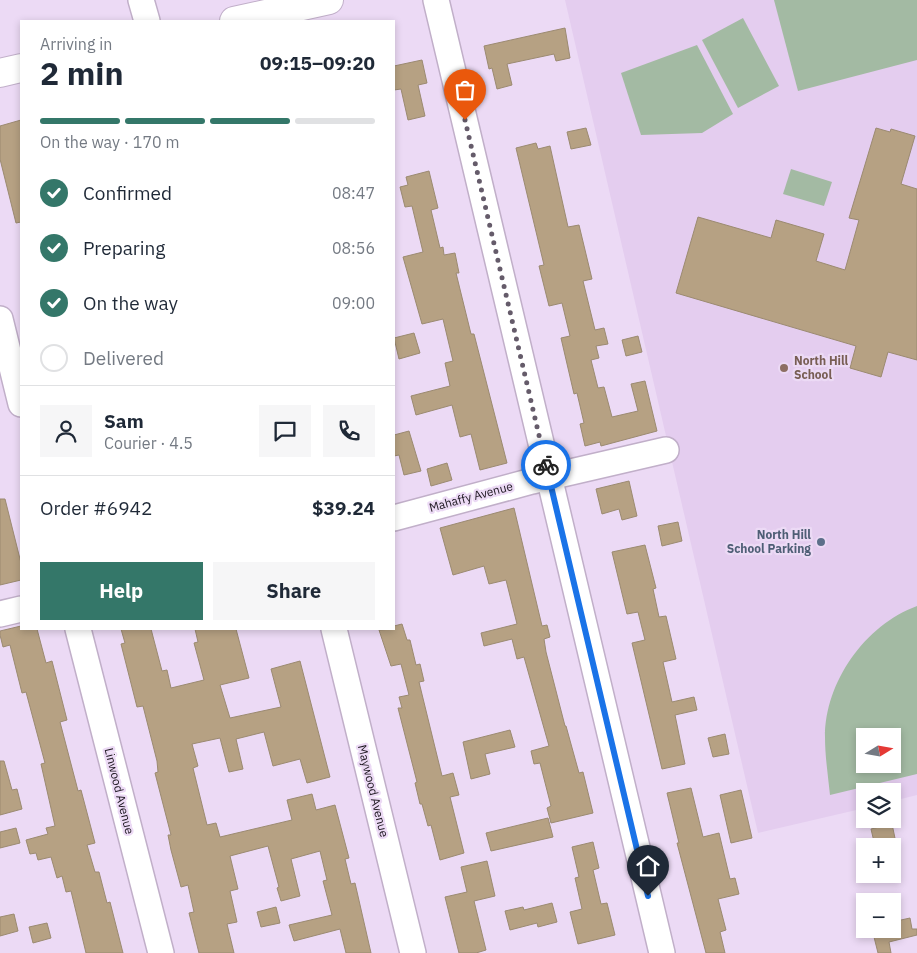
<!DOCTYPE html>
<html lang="en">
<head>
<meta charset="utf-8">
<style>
	body { margin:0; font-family:"IBM Plex Sans",sans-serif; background:#f6f6f7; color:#1f2937; height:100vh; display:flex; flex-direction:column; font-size:19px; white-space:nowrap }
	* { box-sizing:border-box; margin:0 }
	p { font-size:16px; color:#747a83 }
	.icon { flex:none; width:28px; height:28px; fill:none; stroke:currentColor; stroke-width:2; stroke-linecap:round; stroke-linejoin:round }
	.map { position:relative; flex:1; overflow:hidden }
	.panel { position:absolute; left:20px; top:20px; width:375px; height:610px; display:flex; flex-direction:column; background:#fff; border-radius:0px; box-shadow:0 2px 8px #0003 }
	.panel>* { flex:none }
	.needle { width:32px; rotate:79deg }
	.buttons { position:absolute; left:856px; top:728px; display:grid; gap:10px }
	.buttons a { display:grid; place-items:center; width:45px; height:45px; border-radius:0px; background:#fff; box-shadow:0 2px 8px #0003; font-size:25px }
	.pin { position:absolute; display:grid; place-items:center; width:42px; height:42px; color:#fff; margin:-51px -21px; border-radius:50% 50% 50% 0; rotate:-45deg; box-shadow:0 0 5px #0007 }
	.pin .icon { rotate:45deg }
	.courier { position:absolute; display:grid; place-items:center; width:50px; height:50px; margin:-25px; border:4px solid #1a73e8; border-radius:50%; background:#fff; color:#222; box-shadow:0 1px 6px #0007 }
	.overview em { font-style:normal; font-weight:700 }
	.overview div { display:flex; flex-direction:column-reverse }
	.overview { display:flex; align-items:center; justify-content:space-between; height:85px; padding:0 20px }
	h1 { font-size:32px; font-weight:700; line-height:38px }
	.bar { display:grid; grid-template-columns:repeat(4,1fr); gap:8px 5px; align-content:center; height:60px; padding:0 20px }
	.bar i { height:6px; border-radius:4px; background:#e0e1e3 }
	.bar .selected { background:#347769 }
	.bar p { grid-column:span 4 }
	.line { display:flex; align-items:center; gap:12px; padding:0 20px; border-top:1px solid #e0e1e3 }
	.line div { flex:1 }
	.round { display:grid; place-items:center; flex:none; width:52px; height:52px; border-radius:0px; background:#f6f6f7 }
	ol { padding:0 20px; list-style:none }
	li { display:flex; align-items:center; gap:15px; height:55px }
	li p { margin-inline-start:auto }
	li .icon { padding:5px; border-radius:50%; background:#347769; color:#fff; stroke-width:4 }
	li:last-child { color:#747a83 }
	li i { width:28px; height:28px; border:2px solid #e0e1e3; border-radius:50% }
	.action { display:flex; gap:10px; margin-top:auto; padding:10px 20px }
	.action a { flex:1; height:58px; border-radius:0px; background:#347769; color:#fff; font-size:20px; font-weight:700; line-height:58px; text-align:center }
	.action a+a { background:#f6f6f7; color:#1f2937 }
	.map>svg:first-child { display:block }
	.built { fill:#e4cdef; fill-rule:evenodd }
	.green { fill:#a3baa3; fill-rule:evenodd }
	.building { fill:#b6a183; stroke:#9b8a71 }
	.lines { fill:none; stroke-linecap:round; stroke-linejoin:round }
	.minor-casing { stroke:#c1afc9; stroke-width:28 }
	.major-casing { stroke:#c1afc9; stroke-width:30 }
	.minor { stroke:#fff; stroke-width:25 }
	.major { stroke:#fff; stroke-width:28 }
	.done { stroke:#655b6a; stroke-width:5; stroke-dasharray:0 9 }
	.route { stroke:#1a73e8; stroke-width:6 }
	.education-dot { fill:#8d6e63; stroke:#ecdaf5; stroke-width:2 }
	.service-dot { fill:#5c6f8a; stroke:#ecdaf5; stroke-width:2 }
	.labels { text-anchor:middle; stroke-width:4.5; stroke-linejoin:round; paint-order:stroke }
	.education-label { font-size:12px; font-weight:bold; fill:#785e54; stroke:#ecdaf5; text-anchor:start }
	.street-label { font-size:12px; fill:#1c161f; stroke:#ecdaf5 }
	.service-label { font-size:12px; font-weight:bold; fill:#4e5e75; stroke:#ecdaf5; text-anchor:end }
</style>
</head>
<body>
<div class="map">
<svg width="917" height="953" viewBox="0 0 917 953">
	<rect width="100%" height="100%" fill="#ecdaf5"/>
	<path class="built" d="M565 0H917V795L893 801 892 791H865V808L758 833ZM865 736H892V764H865Z"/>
	<g class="green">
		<path d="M774 0H917V60L798 91Z"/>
		<path d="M743 18 779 86 738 108 702 40Z"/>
		<path d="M697 45 733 114 702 133 641 135 621 73Z"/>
		<path d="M791 169 832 182 824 206 783 194Z"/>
		<path d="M917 606V774L830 795C828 776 825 756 825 737 825 682 865 625 917 606ZM892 736V764H865V736Z"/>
	</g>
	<g class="building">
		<path d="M565 28 570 58 556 61 554 54 507 64 512 85 497 89 492 68 489 69 484 46Z"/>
		<path d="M422 60 427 83 418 85 425 116 408 120 401 89 394 90V66Z"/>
		<path d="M21 120V222L16 223 0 159V126Z"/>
		<path d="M586 128 591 145 571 149 567 132Z"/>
		<path d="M876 128 890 132 891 129 915 136 901 184 917 189V360L888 352 881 377 850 368 856 346 676 293 698 217 771 238 776 220 824 234 816 261 845 270 859 220 849 218Z"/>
		<path d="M536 143 538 149 550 146 568 227 579 225 592 279 583 281 595 330 604 328 608 344 596 346 599 358 591 360 598 388 604 387 612 417 638 411 631 384 645 381 657 431 601 446 600 442 585 446 580 424 584 423 577 393 574 394 561 338 570 336 562 303 549 306 539 266 544 265 516 148Z"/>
		<path d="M429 171 438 208 431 210 440 248 443 247 444 255 455 253 459 273H456L471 334H474L507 463 480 470 471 434 460 437 452 405 416 415 411 396 450 386 445 363 453 361 443 319 422 324 403 257 423 252 412 206 405 207 400 187 408 185 406 177Z"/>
		<path d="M414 333 420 353 399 359 394 338Z"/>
		<path d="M638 336 642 352 626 356 622 340Z"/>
		<path d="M409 431 421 471 404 475 399 455 394 456V435Z"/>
		<path d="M447 463 452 480 431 486 427 469Z"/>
		<path d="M629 481 637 516 622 520 619 509 602 514 596 489Z"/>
		<path d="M0 499H5L21 563V580L0 585Z"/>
		<path d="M514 508 542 626 547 625 550 637 544 639 546 652 565 726H566L579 773 583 772 593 813 551 823 547 808 551 806 540 763 534 764 531 751 549 746 524 657 517 659 512 639 484 646 481 633 517 624 506 580 489 584 484 566 453 575 440 528Z"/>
		<path d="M678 522 682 541 662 546 658 526Z"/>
		<path d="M645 545 656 588 653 589 659 617 666 616 676 659 663 662 672 702 694 697 697 710 675 715 685 764 662 769 632 643 645 640 638 612 627 614 612 552Z"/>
		<path d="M402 624 407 640H410L416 665 420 664 424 681 419 682 442 776 453 773 459 795 450 797 464 853 440 860 431 825 428 826 422 804H420L415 783 417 782 398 708H402L399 697 409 695 401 664 391 666 379 630 394 629V626Z"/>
		<path d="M21 626V629H37L46 663 52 661 67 720 60 722 76 783 78 791 81 790 95 843 87 845 95 872H99L107 903 110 902 123 953H86L71 891 66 892 62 876 57 878 51 857 38 860 36 853 30 854 26 840 48 834 46 828 55 826 41 764 45 763 26 692 22 693 10 645 3 647 0 635V631Z"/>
		<path d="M121 629H151L162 671 167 670 171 688 204 680 194 643 198 642 195 629H236L249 678 220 685 230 718 281 707 271 669 300 661 330 777 307 783 300 759 273 766 264 732 236 739 243 769 229 772 220 738 192 744 198 766 193 768 207 825 216 823 220 837 292 820 287 800 312 794 316 810 335 805 349 858 345 859 351 884 355 883 371 953H346L340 929 294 941 289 925 332 915 323 881 327 880 320 851 291 859 300 896 281 901 277 888 279 887 268 846 230 856 238 889 230 891 237 922 227 924 234 953H199L189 913 194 912 188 885 181 887 171 850 168 835H171L155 773 158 772 157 761 143 706 137 707 121 644 125 643Z"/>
		<path d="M510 730 515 747 485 754 490 774 471 779 463 742Z"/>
		<path d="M725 734 729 754 713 757 708 738Z"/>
		<path d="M0 761H4L12 790 17 789 22 809 0 815Z"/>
		<path d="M691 788 703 837 719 833 730 879 735 878 739 894 718 899 726 930 720 932 725 953H706L677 843H679L667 793Z"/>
		<path d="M741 790 752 838 731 843 720 795Z"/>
		<path d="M548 818 553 837 491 851 486 833Z"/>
		<path d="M892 824 896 843 875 846 871 829Z"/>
		<path d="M16 828 20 843 0 848V832Z"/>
		<path d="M593 842 599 868 593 870 601 904 607 903 615 935 578 944 570 912 582 909 575 878 579 877 572 847Z"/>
		<path d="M487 861 495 896 474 901 486 950 476 953H459L445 897 467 892 461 867Z"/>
		<path d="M552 903 557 922 538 927 537 923 510 930 505 911 523 907 524 910Z"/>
		<path d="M276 907 280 923 261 927 257 912Z"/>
		<path d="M14 914 18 931 0 936V917Z"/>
		<path d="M910 918 912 929H917V935L889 942 891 953H878L872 929H892V922Z"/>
		<path d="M47 923 51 938 33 943 29 927Z"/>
	</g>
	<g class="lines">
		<g class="minor-casing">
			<g id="minor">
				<path d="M141 0 147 21"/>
				<path d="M436 0 662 953"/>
				<path d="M0 319 21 404"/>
				<path d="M394 518 532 481 666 450"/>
				<path d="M0 614 21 609"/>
				<path d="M78 629 161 953"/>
				<path d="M334 629 413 953"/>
			</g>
		</g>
		<g class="major-casing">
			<g id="major">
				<path d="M234 21 329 0"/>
				<path d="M0 73 21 68"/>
			</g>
		</g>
		<use href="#minor" class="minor"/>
		<use href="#major" class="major"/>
	</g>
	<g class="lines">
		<path class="done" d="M465 120 546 465"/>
		<path class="route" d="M546 465 648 896"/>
	</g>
	<circle class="education-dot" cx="784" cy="368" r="5"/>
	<circle class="service-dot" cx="821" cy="542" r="5"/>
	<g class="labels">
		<g class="education-label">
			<text x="794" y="365">North Hill<tspan x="794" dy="14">School</tspan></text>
		</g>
		<g class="street-label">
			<text transform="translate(471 497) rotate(-15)" y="4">Mahaffy Avenue</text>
			<text transform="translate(119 791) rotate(76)" y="4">Linwood Avenue</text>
			<text transform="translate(373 791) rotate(76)" y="4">Maywood Avenue</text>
		</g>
		<g class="service-label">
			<text x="811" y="539">North Hill<tspan x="811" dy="14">School Parking</tspan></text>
		</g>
	</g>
</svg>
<div class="buttons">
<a><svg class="needle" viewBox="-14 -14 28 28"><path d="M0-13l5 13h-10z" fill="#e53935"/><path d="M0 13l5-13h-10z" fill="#747a83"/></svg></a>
<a><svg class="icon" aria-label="layers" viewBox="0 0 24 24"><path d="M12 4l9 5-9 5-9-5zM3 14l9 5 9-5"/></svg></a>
<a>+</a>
<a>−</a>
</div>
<div class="pin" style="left:465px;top:120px;background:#ea580c"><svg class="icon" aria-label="bag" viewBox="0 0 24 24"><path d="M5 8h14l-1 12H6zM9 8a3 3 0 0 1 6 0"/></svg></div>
<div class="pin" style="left:648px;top:896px;background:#1f2937"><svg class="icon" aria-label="home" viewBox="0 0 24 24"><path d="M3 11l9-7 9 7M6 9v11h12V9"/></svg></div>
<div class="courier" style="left:546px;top:465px"><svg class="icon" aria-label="bike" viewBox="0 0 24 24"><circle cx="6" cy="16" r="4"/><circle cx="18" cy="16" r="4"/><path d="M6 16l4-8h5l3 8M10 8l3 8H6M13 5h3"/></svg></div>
<section class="panel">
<div class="overview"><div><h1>2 min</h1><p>Arriving in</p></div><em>09:15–09:20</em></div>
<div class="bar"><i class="selected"></i><i class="selected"></i><i class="selected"></i><i></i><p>On the way · 170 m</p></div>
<ol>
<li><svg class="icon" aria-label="check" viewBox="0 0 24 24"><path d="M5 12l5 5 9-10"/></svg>Confirmed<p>08:47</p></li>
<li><svg class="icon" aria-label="check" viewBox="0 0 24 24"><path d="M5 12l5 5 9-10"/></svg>Preparing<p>08:56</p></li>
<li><svg class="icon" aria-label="check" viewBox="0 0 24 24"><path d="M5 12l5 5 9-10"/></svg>On the way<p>09:00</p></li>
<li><i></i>Delivered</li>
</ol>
<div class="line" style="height:90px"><a class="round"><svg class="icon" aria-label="person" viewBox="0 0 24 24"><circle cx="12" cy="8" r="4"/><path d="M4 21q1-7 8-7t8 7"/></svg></a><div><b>Sam</b><p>Courier · 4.5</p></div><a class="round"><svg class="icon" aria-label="chat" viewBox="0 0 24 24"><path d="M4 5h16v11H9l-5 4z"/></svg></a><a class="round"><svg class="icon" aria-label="phone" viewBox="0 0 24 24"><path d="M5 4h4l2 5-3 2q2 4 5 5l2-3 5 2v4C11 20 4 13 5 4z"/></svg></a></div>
<div class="line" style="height:65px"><div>Order #6942</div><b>$39.24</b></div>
<div class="action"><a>Help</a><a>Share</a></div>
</section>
</div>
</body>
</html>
